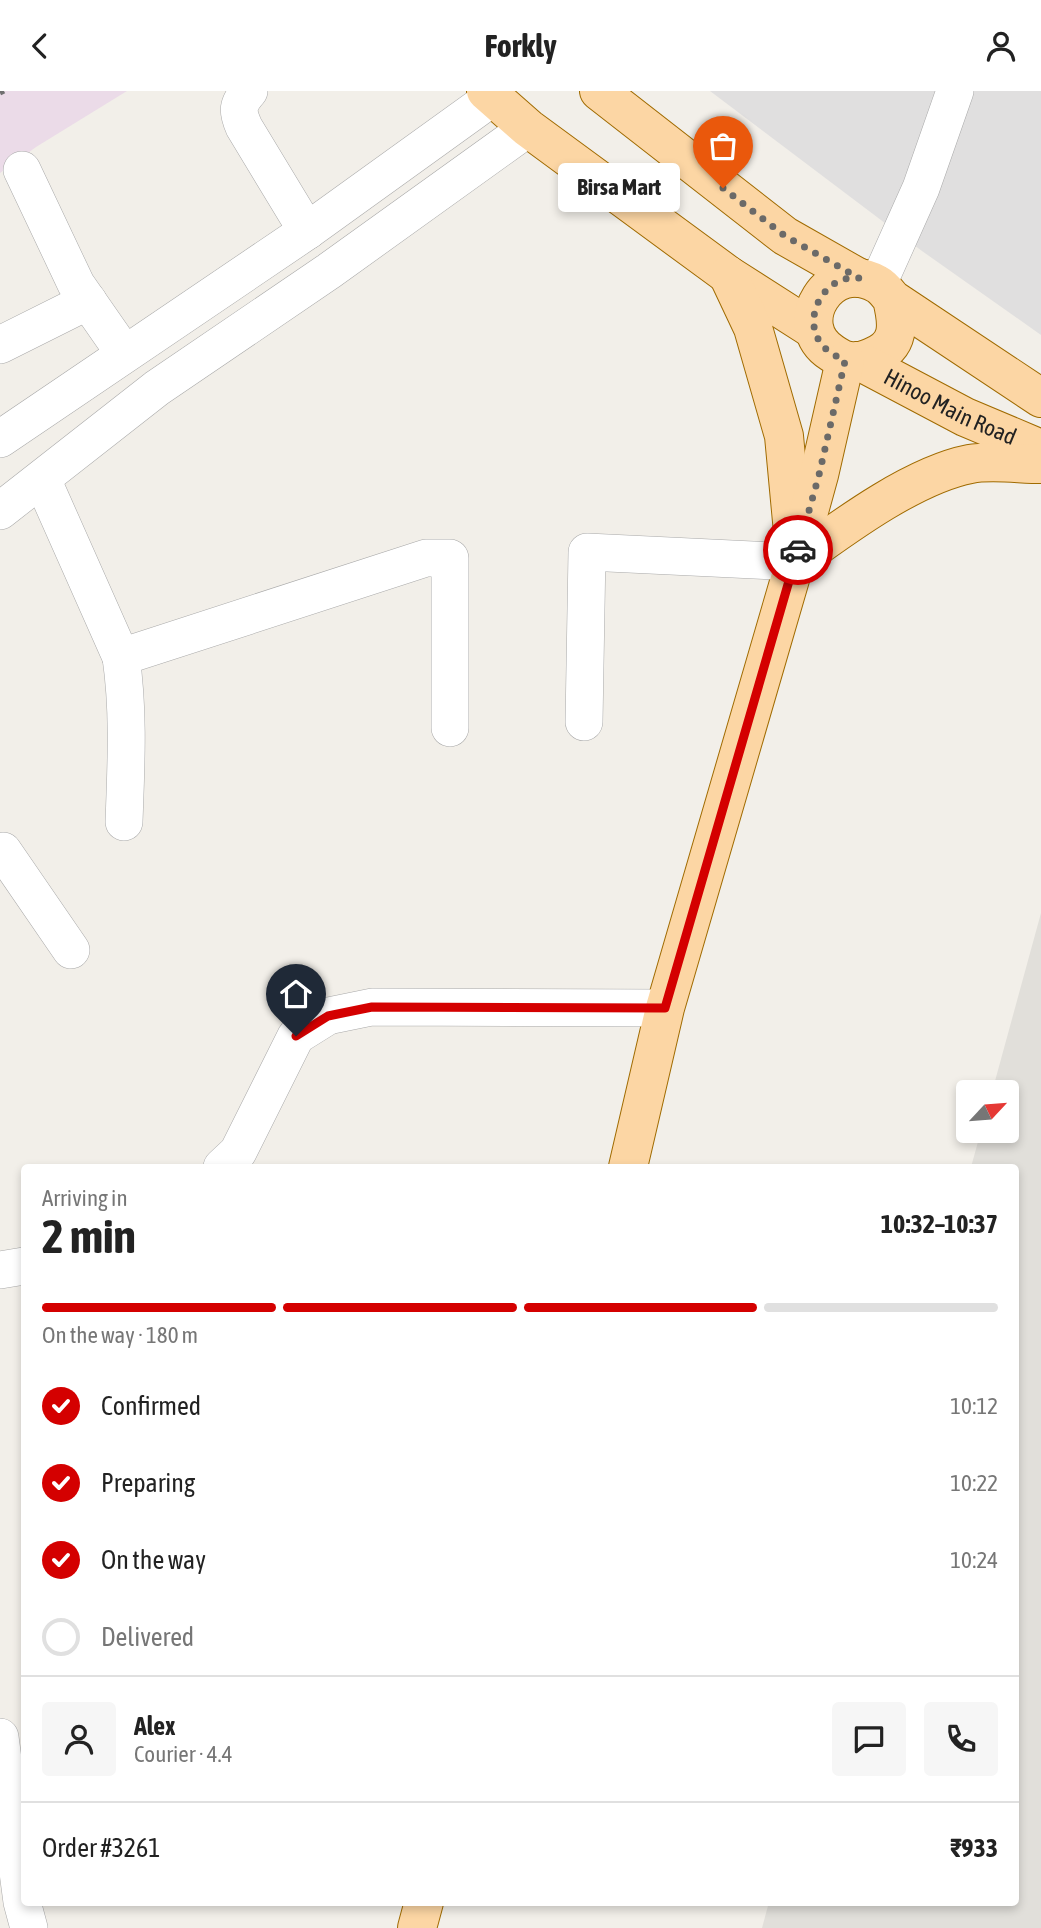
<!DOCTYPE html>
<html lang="en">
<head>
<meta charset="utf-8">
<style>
	body { margin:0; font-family:"Asap Condensed",sans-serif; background:#f6f6f6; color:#222; height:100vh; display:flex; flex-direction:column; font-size:26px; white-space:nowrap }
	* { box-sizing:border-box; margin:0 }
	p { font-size:23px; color:#767676 }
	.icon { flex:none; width:38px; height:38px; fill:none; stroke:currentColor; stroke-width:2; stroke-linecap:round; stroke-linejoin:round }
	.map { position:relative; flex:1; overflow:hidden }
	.details { position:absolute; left:21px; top:1073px; width:998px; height:742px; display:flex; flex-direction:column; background:#fff; border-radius:7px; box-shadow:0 4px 10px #0003 }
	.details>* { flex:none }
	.needle { width:46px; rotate:64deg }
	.tools { position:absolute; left:956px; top:989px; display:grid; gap:14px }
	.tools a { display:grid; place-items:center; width:63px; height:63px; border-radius:7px; background:#fff; box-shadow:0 4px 10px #0003; font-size:35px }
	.pin { position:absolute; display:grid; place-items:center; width:60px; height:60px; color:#fff; margin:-72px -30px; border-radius:50% 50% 50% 0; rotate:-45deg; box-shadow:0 0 7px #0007 }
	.pin .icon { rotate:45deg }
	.courier { position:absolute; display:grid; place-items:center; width:70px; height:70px; margin:-35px; border:5px solid #d40000; border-radius:50%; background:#fff; color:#222; box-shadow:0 2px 9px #0007 }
	.bubble { position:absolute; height:49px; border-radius:7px; background:#fff; box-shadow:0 4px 10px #0003; font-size:23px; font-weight:700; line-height:49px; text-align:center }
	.head em { font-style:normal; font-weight:700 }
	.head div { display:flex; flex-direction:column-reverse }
	.head { display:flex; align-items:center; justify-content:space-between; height:119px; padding:0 21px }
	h1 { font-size:46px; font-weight:700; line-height:52px }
	.bar { display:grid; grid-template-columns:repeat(4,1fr); gap:10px 7px; align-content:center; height:84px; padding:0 21px }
	.bar i { height:9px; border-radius:5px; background:#e0e0e0 }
	.bar .current { background:#d40000 }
	.bar p { grid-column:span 4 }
	.line { display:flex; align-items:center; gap:18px; padding:0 21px; border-top:2px solid #e0e0e0 }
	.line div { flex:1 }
	.round { display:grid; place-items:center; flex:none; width:74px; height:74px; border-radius:7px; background:#f6f6f6 }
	ol { padding:0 21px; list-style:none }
	li { display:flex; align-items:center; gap:21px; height:77px }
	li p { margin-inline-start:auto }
	li .icon { padding:7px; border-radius:50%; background:#d40000; color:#fff; stroke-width:4 }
	li:last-child { color:#767676 }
	li i { width:38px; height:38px; border:4px solid #e0e0e0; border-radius:50% }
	header { display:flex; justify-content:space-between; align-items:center; height:91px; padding:0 21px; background:#fff; font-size:32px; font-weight:700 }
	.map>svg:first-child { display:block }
	.residential { fill:#e0dfdf }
	.industrial { fill:#ebdbe8 }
	.airport { fill:#e1dfda }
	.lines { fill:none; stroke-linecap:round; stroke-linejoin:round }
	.minor-casing { stroke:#a9a9a9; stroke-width:38 }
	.major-casing { stroke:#a06b00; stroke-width:40 }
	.minor { stroke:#fff; stroke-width:37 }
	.major { stroke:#fcd6a4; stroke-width:38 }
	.rail { stroke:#707070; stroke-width:5; stroke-dasharray:14 14; stroke-linecap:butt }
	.done { stroke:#6b6a68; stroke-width:7; stroke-dasharray:0 12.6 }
	.route { stroke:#d40000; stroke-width:9 }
	.labels { text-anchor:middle; stroke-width:7; stroke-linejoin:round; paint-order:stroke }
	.street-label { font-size:23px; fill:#222; stroke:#fff }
</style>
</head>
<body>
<header><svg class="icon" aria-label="back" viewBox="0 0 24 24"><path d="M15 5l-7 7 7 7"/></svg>Forkly<svg class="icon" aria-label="person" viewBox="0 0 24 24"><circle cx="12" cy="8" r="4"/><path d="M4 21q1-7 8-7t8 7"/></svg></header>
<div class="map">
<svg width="1041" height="1837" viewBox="0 0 1041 1837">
	<rect width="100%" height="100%" fill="#f2efe9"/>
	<path class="residential" d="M710 0H1041V244L922 160Z"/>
	<path class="industrial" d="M0 0H127L36 56 0 82Z"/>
	<path class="airport" d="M1041 822V1837H762L769 1811H1015V1076H971L981 1040H1006V1001H992Z"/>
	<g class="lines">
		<g class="minor-casing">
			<g id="minor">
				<path d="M249 0C237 14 237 20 244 36L307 140"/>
				<path d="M22 79 76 193 124 262"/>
				<path d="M878 193 921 97 955 0"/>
				<path d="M0 254 88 210"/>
				<path d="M0 348 307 140 493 6"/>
				<path d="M42 388 121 566 426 467H450V637"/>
				<path d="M0 420 157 297 329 180 528 37"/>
				<path d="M121 566C129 621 126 675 124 731"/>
				<path d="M584 631 587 461 795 471"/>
				<path d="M3 760 71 859"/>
				<path d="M222 1076 238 1061 296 945 328 925 372 916 665 917"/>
				<path d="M0 1179 24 1175"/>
				<path d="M0 1646 22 1811 29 1837"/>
			</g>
		</g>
		<g class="major-casing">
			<g id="major">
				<path d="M486 0 528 37 728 184 814 239"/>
				<path d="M599 0 785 145 859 187"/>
				<path d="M728 184 753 237 784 345 793 441"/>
				<path d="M892 208C898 233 901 255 872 266 867 268 863 270 857 270 846 271 841 268 832 262 788 234 830 166 877 193 883 196 888 203 892 208L1041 307"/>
				<path id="s1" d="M861 271 965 326 1041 358"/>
				<path d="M795 471C842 437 913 384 970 373 990 369 1020 373 1041 373"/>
				<path d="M628 1076 665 917 795 471 819 384 845 270"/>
				<path d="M417 1837 424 1811"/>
			</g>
		</g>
		<use href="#minor" class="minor"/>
		<use href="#major" class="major"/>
		<path class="rail" d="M0 2 4 0"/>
	</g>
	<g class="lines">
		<path class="done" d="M723 97 785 145 859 187C852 187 843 187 837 191 814 204 804 238 826 258 831 263 839 266 845 270L819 384 798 459"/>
		<path class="route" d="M296 945 328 925 372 916 665 917 798 459"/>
	</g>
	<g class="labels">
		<g class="street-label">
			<text dy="8" stroke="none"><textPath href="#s1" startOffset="100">Hinoo Main Road</textPath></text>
		</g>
	</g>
</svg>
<div class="tools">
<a><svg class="needle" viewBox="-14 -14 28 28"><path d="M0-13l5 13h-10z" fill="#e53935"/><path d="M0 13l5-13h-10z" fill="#767676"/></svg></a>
</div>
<div class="pin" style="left:723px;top:97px;background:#ea580c"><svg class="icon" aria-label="bag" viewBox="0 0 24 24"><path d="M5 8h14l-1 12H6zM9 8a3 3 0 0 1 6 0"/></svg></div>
<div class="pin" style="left:296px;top:945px;background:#1f2937"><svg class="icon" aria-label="home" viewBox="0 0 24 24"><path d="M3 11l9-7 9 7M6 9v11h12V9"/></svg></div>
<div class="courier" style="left:798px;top:459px"><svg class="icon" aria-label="car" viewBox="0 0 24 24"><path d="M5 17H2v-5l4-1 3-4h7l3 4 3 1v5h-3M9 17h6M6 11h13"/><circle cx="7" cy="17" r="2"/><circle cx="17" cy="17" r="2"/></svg></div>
<div class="bubble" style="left:558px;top:72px;width:122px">Birsa Mart</div>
<section class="details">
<div class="head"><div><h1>2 min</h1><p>Arriving in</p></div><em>10:32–10:37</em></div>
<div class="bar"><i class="current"></i><i class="current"></i><i class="current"></i><i></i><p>On the way · 180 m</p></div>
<ol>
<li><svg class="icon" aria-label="check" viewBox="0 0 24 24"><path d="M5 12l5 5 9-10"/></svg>Confirmed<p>10:12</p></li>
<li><svg class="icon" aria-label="check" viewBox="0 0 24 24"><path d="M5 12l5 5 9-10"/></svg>Preparing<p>10:22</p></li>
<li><svg class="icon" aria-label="check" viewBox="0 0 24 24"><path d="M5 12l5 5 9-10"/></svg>On the way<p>10:24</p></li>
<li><i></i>Delivered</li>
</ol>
<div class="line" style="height:126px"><a class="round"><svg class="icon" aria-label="person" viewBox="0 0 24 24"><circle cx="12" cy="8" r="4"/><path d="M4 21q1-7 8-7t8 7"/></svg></a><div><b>Alex</b><p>Courier · 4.4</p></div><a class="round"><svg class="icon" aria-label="chat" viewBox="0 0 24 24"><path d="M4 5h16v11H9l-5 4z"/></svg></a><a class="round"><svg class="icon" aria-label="phone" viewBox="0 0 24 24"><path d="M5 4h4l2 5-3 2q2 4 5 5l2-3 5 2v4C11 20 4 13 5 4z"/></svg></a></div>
<div class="line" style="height:91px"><div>Order #3261</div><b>₹933</b></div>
</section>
</div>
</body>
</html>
